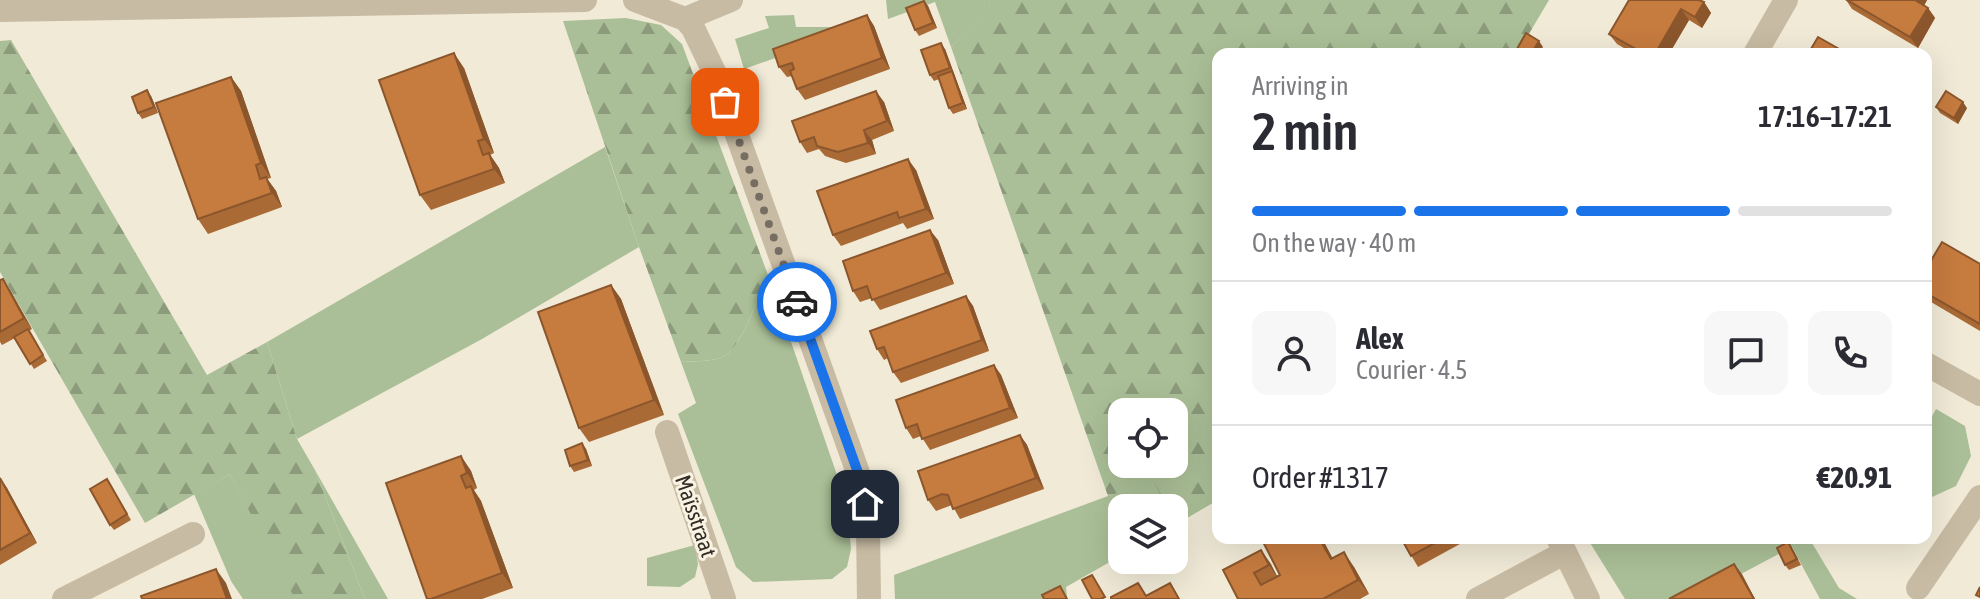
<!DOCTYPE html>
<html lang="en">
<head>
<meta charset="utf-8">
<style>
	body { margin:0; font-family:"Asap Condensed",sans-serif; background:#f7f7f7; color:#2b2b33; height:100vh; display:flex; flex-direction:column; font-size:30px; white-space:nowrap }
	* { box-sizing:border-box; margin:0 }
	p { font-size:26px; color:#7c7c81 }
	.icon { flex:none; width:44px; height:44px; fill:none; stroke:currentColor; stroke-width:2; stroke-linecap:round; stroke-linejoin:round }
	.map { position:relative; flex:1; overflow:hidden }
	.sheet { position:absolute; left:1212px; top:48px; width:720px; height:496px; display:flex; flex-direction:column; background:#fff; border-radius:16px; box-shadow:0 8px 32px #0002 }
	.sheet>* { flex:none }
	.buttons { position:absolute; left:1108px; top:398px; display:grid; gap:16px }
	.buttons a { display:grid; place-items:center; width:80px; height:80px; border-radius:16px; background:#fff; box-shadow:0 8px 32px #0002; font-size:40px }
	.pin { position:absolute; display:grid; place-items:center; width:68px; height:68px; color:#fff; margin:-34px; border-radius:16px; box-shadow:0 4px 12px #0006 }
	.courier { position:absolute; display:grid; place-items:center; width:80px; height:80px; margin:-40px; border:6px solid #1a73e8; border-radius:50%; background:#fff; color:#222; box-shadow:0 2px 10px #0007 }
	.head em { font-style:normal; font-weight:600 }
	.head div { display:flex; flex-direction:column-reverse }
	.head { display:flex; align-items:center; justify-content:space-between; height:136px; padding:0 40px }
	h1 { font-size:52px; font-weight:600; line-height:60px }
	.bar { display:grid; grid-template-columns:repeat(4,1fr); gap:12px 8px; align-content:center; height:96px; padding:0 40px }
	.bar i { height:10px; border-radius:6px; background:#e1e1e2 }
	.bar .on { background:#1a73e8 }
	.bar p { grid-column:span 4 }
	.line { display:flex; align-items:center; gap:20px; padding:0 40px; border-top:2px solid #e1e1e2 }
	.line div { flex:1 }
	.round { display:grid; place-items:center; flex:none; width:84px; height:84px; border-radius:16px; background:#f7f7f7 }
	.map>svg:first-child { display:block }
	.green { fill:#aabf97 }
	.forest { fill:url(#forest-firs); fill-rule:evenodd }
	.lines { fill:none; stroke-linecap:round; stroke-linejoin:round }
	.minor { stroke:#c8bba3; stroke-width:24 }
	.wall { fill:#aa6a36 }
	.shaded-wall { fill:#8b562c }
	.building { fill:#c67b3f; stroke:#8b562c; stroke-width:2 }
	.done { stroke:#766e63; stroke-width:8; stroke-dasharray:0 14.4 }
	.route { stroke:#1a73e8; stroke-width:10 }
	.labels { text-anchor:middle; stroke-width:6; stroke-linejoin:round; paint-order:stroke }
	.street-label { font-size:22px; fill:#332c25; stroke:#f9f3e3 }
</style>
</head>
<body>
<div class="map">
<svg width="1980" height="599" viewBox="0 0 1980 599">
	<defs>
		<pattern id="forest-firs" width="22" height="20" patternUnits="userSpaceOnUse" patternTransform="scale(2)"><rect width="22" height="20" fill="#aabf97"/><path d="M5 1l3.5 6h-7zM16 11l3.5 6h-7z" fill="#8b9b7b"/></pattern>
	</defs>
	<rect width="100%" height="100%" fill="#f1ead7"/>
	<g class="green">
		<path d="M886 0H990L989 11 951 47 935 2 888 19Z"/>
		<path d="M794 15 796 27H863L744 69 735 39 769 28 765 16Z"/>
		<path d="M605 147 639 247 482 339 297 439 267 342Z"/>
		<path d="M768 275 847 504 851 549 847 567 832 579 753 582 736 567 678 414 696 403 681 362C694 361 716 362 726 355 743 344 758 296 768 275Z"/>
		<path d="M1936 409 1965 426 1971 456 1956 486 1932 497 1926 493V427Z"/>
		<path d="M315 470 388 599H365Z"/>
		<path d="M230 474 293 591 295 599H243L231 581 194 494Z"/>
		<path d="M1154 481 1167 508H1122V555L1066 587 1067 597 1063 599H895L894 575 1108 496Z"/>
		<path d="M1587 538H1809L1839 588 1857 599H1820L1792 547 1694 599H1625Z"/>
		<path d="M695 545 698 564 695 577 680 587 647 586V558Z"/>
	</g>
	<g class="forest">
		<path d="M990 0H1549L1517 54H1218V500L1175 525 1174 508H1167L1154 482 1108 496 951 47 988 11ZM1122 412H1174V464H1122Z"/>
		<path d="M626 18 661 25 682 44 768 275C758 296 743 344 726 355 716 362 694 361 681 362L639 247 563 21Z"/>
		<path d="M11 40 207 375 267 342 297 439 315 470 365 599H295L230 474 145 523 0 272V41Z"/>
	</g>
	<g class="lines">
		<g class="minor">
			<path d="M635 0 685 19 693 28 716 76 861 481 868 527 869 599"/>
			<path d="M0 10 585 0"/>
			<path d="M685 19 731 0"/>
			<path d="M1755 54 1786 0"/>
			<path d="M1926 364 1980 394"/>
			<path d="M667 432 724 599"/>
			<path d="M1559 540 1588 599"/>
			<path d="M1918 588 1980 497"/>
			<path d="M64 599 193 534"/>
			<path d="M1478 599 1564 553"/>
		</g>
	</g>
	<g class="wall">
		<path d="M1846 0H1927L1924 6 1928 8 1935 18 1918 48 1852 9Z"/>
		<path d="M924 1 928 6 937 28 919 36 915 30Z"/>
		<path d="M1704 2 1711 13 1702 28 1689 20 1669 54H1634L1617 44 1609 34Z"/>
		<path d="M867 15 874 26 890 69 805 100 797 89 792 76 787 77 779 67Z"/>
		<path d="M945 49 967 109 953 114 949 108 939 79 934 81 930 75Z"/>
		<path d="M464 68 494 153 490 155 499 168 505 183 431 210 420 195Z"/>
		<path d="M231 77 241 91 271 178 267 179 276 191 282 207 208 234 198 219Z"/>
		<path d="M151 96 158 113 142 119 138 113Z"/>
		<path d="M884 102 894 131 872 140 876 154 846 163 825 156 819 149 807 153 800 142Z"/>
		<path d="M1936 107 1967 108 1958 124 1940 113Z"/>
		<path d="M916 170 934 219 907 229 903 223 841 246 833 235Z"/>
		<path d="M938 240 954 284 880 310 872 298 860 302 853 291Z"/>
		<path d="M1980 264V331L1926 299V269Z"/>
		<path d="M0 280 10 290 32 329 29 331 47 361 34 369 15 338 2 345 0 342Z"/>
		<path d="M611 285 621 299 664 415 589 442 579 428Z"/>
		<path d="M966 296 973 306 989 351 901 383 893 372 888 358 884 360 877 349Z"/>
		<path d="M994 365 1001 375 1018 418 930 450 921 436 913 439 906 428Z"/>
		<path d="M1020 435 1027 445 1044 489 960 519 952 505 936 511 928 500Z"/>
		<path d="M582 443 586 449 592 466 574 472 570 466Z"/>
		<path d="M461 456 471 471 477 488 474 490 481 501 513 588 482 599H427Z"/>
		<path d="M0 478 7 488 37 543 0 565Z"/>
		<path d="M107 479 131 520 114 530 110 525Z"/>
		<path d="M1401 538H1468L1469 539 1418 567Z"/>
		<path d="M1792 548 1801 565 1789 570 1785 565Z"/>
		<path d="M1261 550 1277 576 1333 558 1354 567 1369 594 1360 599H1238Z"/>
	</g>
	<g class="shaded-wall">
		<path d="M1914 0H1927L1921 10Z"/>
		<path d="M924 1 928 6 937 28 933 23Z"/>
		<path d="M1704 2 1711 13 1702 28 1695 17Z"/>
		<path d="M1928 8 1935 18 1918 48 1910 37Z"/>
		<path d="M1681 9 1689 20 1669 54H1655Z"/>
		<path d="M867 15 874 26 890 69 882 58Z"/>
		<path d="M1539 41 1543 47 1538 54H1531Z"/>
		<path d="M941 43 945 49 967 109 963 103Z"/>
		<path d="M454 53 464 68 494 153 484 139Z"/>
		<path d="M231 77 241 91 271 178 261 163Z"/>
		<path d="M147 90 151 96 158 113 154 107Z"/>
		<path d="M876 91 884 102 894 131 887 121Z"/>
		<path d="M1963 102 1967 108 1958 124 1954 118Z"/>
		<path d="M864 130 872 140 876 154 868 143Z"/>
		<path d="M489 153 499 168 505 183 494 169Z"/>
		<path d="M908 159 916 170 934 219 926 209Z"/>
		<path d="M266 177 276 191 282 207 272 193Z"/>
		<path d="M930 230 938 240 954 284 946 273Z"/>
		<path d="M3 279 10 290 32 329 24 318Z"/>
		<path d="M611 285 621 299 664 415 654 400Z"/>
		<path d="M966 296 973 306 989 351 982 340Z"/>
		<path d="M994 365 1001 375 1018 418 1010 408Z"/>
		<path d="M1020 435 1027 445 1044 489 1036 478Z"/>
		<path d="M582 443 586 449 592 466 588 460Z"/>
		<path d="M461 456 471 471 477 488 467 473Z"/>
		<path d="M0 478 7 488 37 543 30 533Z"/>
		<path d="M471 486 481 501 513 588 502 573Z"/>
		<path d="M1319 538H1322L1341 574 1331 559Z"/>
		<path d="M1261 550 1271 564 1279 580 1269 565Z"/>
		<path d="M1344 552 1354 567 1369 594 1358 580Z"/>
		<path d="M1734 564 1742 574 1755 599H1754Z"/>
		<path d="M216 569 226 583 232 599H227Z"/>
	</g>
	<g class="building">
		<path d="M1629 0H1699L1704 2 1695 17 1681 9 1655 54H1645L1609 34Z"/>
		<path d="M1847 0H1915L1928 8 1910 37Z"/>
		<path d="M924 1 933 23 915 30 906 8Z"/>
		<path d="M867 15 882 58 797 89 790 71 794 69 792 63 779 67 773 49Z"/>
		<path d="M1526 33 1539 41 1531 54H1525L1517 49Z"/>
		<path d="M1818 37 1848 54H1808Z"/>
		<path d="M941 43 950 68 930 75 921 50Z"/>
		<path d="M454 53 484 139 478 141 483 155 489 153 494 169 420 195 379 80Z"/>
		<path d="M952 71 963 103 949 108 938 76Z"/>
		<path d="M231 77 261 163 256 165 260 179 266 177 272 193 198 219 156 103Z"/>
		<path d="M147 90 154 107 138 113 132 97Z"/>
		<path d="M876 91 887 121 864 130 868 143 838 152 817 146 814 137 800 142 792 121Z"/>
		<path d="M1946 91 1963 102 1954 118 1936 107Z"/>
		<path d="M908 159 926 209 899 218 897 212 833 235 817 191Z"/>
		<path d="M930 230 946 273 872 300 867 286 853 291 843 261Z"/>
		<path d="M1942 242 1980 264V324L1926 293V269Z"/>
		<path d="M3 279 24 318 0 332V280Z"/>
		<path d="M611 285 654 400 579 428 538 312Z"/>
		<path d="M966 296 982 340 893 372 884 347 877 349 870 331Z"/>
		<path d="M28 329 43 355 30 364 14 337Z"/>
		<path d="M994 365 1010 408 922 439 917 424 906 428 896 400Z"/>
		<path d="M1020 435 1036 478 953 509 948 495 942 494 928 500 918 471Z"/>
		<path d="M582 443 588 460 570 466 565 450Z"/>
		<path d="M461 456 467 473 461 476 466 488 471 486 502 573 431 599H427L386 483Z"/>
		<path d="M0 478 30 533 0 550Z"/>
		<path d="M107 479 127 514 110 525 90 489Z"/>
		<path d="M1261 538H1319L1331 559 1344 552 1358 580 1323 599H1238L1223 570 1261 550 1269 565 1254 573 1261 585 1280 575Z"/>
		<path d="M1401 538H1444L1411 556Z"/>
		<path d="M1788 542 1797 559 1785 565 1777 548Z"/>
		<path d="M1734 564 1754 599H1669Z"/>
		<path d="M216 569 227 599H142L141 596Z"/>
		<path d="M1092 575 1105 597 1101 599H1092L1082 580Z"/>
		<path d="M1138 583 1146 596 1170 583 1179 599H1111V597Z"/>
		<path d="M1060 586 1067 599H1044L1042 595Z"/>
		<path d="M1980 587V597L1976 595Z"/>
	</g>
	<g class="lines">
		<path class="done" d="M725 102 797 302"/>
		<path class="route" d="M797 302 861 481 865 504"/>
	</g>
	<g class="labels">
		<g class="street-label">
			<text transform="translate(696 516) rotate(71)" y="8">Maïsstraat</text>
		</g>
	</g>
</svg>
<div class="buttons">
<a><svg class="icon" aria-label="locate" viewBox="0 0 24 24"><circle cx="12" cy="12" r="6"/><path d="M12 2v4M12 18v4M2 12h4M18 12h4"/></svg></a>
<a><svg class="icon" aria-label="layers" viewBox="0 0 24 24"><path d="M12 4l9 5-9 5-9-5zM3 14l9 5 9-5"/></svg></a>
</div>
<div class="pin" style="left:725px;top:102px;background:#ea580c"><svg class="icon" aria-label="bag" viewBox="0 0 24 24"><path d="M5 8h14l-1 12H6zM9 8a3 3 0 0 1 6 0"/></svg></div>
<div class="pin" style="left:865px;top:504px;background:#1f2937"><svg class="icon" aria-label="home" viewBox="0 0 24 24"><path d="M3 11l9-7 9 7M6 9v11h12V9"/></svg></div>
<div class="courier" style="left:797px;top:302px"><svg class="icon" aria-label="car" viewBox="0 0 24 24"><path d="M5 17H2v-5l4-1 3-4h7l3 4 3 1v5h-3M9 17h6M6 11h13"/><circle cx="7" cy="17" r="2"/><circle cx="17" cy="17" r="2"/></svg></div>
<section class="sheet">
<div class="head"><div><h1>2 min</h1><p>Arriving in</p></div><em>17:16–17:21</em></div>
<div class="bar"><i class="on"></i><i class="on"></i><i class="on"></i><i></i><p>On the way · 40 m</p></div>
<div class="line" style="height:144px"><a class="round"><svg class="icon" aria-label="person" viewBox="0 0 24 24"><circle cx="12" cy="8" r="4"/><path d="M4 21q1-7 8-7t8 7"/></svg></a><div><b>Alex</b><p>Courier · 4.5</p></div><a class="round"><svg class="icon" aria-label="chat" viewBox="0 0 24 24"><path d="M4 5h16v11H9l-5 4z"/></svg></a><a class="round"><svg class="icon" aria-label="phone" viewBox="0 0 24 24"><path d="M5 4h4l2 5-3 2q2 4 5 5l2-3 5 2v4C11 20 4 13 5 4z"/></svg></a></div>
<div class="line" style="height:104px"><div>Order #1317</div><b>€20.91</b></div>
</section>
</div>
</body>
</html>
